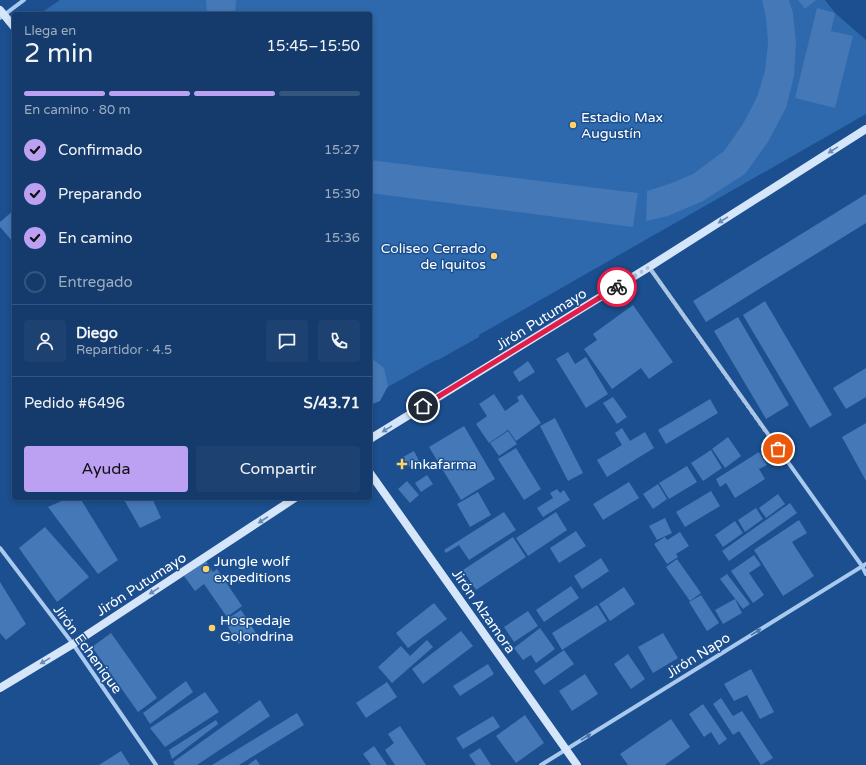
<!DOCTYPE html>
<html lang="es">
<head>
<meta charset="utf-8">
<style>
	body { margin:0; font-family:"Varela Round",sans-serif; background:#1d4271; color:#f1f3f6; height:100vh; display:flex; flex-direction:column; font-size:15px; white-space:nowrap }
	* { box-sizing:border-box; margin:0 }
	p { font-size:13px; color:#9dadc1 }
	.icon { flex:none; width:22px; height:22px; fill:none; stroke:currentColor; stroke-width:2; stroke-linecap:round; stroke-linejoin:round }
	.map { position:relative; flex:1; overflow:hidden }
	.side { position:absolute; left:12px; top:12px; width:360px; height:488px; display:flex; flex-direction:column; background:#143b6b; border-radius:4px; box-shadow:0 2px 6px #0003,0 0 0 1px #33557e }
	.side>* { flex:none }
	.pin { position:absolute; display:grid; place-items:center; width:34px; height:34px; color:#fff; margin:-17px; border:2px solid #fff; border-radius:50%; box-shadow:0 1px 4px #0007 }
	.courier { position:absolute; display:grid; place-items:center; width:40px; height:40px; margin:-20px; border:3px solid #e11d48; border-radius:50%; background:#fff; color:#222; box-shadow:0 1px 5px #0007 }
	.summary em { font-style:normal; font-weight:600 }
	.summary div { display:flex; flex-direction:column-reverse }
	.summary { display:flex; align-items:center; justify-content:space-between; height:68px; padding:0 12px }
	h1 { font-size:26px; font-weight:600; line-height:30px }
	.bar { display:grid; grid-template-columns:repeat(4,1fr); gap:6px 4px; align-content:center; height:48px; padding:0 12px }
	.bar i { height:5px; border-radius:3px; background:#33557e }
	.bar .on { background:#bca0f2 }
	.bar p { grid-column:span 4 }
	.line { display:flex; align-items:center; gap:10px; padding:0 12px; border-top:1px solid #33557e }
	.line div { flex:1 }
	.round { display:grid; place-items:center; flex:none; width:42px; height:42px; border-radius:4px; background:#1d4271 }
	ol { padding:0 12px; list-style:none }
	li { display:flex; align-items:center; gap:12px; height:44px }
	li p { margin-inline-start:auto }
	li .icon { padding:4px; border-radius:50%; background:#bca0f2; color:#111; stroke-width:4 }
	li:last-child { color:#9dadc1 }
	li i { width:22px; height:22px; border:2px solid #33557e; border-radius:50% }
	.button { display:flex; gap:8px; margin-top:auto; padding:8px 12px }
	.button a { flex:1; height:46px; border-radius:4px; background:#bca0f2; color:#111; font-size:16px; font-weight:600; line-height:46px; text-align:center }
	.button a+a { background:#1d4271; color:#f1f3f6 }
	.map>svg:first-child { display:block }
	.green { fill:#2e69ad }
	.building { fill:#4478b7 }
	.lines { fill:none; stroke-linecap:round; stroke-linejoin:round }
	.street { stroke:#a9c9ee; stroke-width:4 }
	.secondary { stroke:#d6e6fa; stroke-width:8 }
	.oneway { fill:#668bba }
	.oneway2 { fill:#4674ac }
	.done { stroke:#afc1d8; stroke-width:4; stroke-dasharray:0 7.2 }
	.route { stroke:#e11d48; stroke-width:5 }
	.poi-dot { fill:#ffd166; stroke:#1b4f8f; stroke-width:1.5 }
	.labels { text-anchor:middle; stroke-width:3; stroke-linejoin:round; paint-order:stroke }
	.poi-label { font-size:14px; fill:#fff; stroke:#1b4f8f; text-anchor:start }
	.street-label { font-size:14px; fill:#fff; stroke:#1b4f8f }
</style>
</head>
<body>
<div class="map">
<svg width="866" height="765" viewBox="0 0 866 765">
	<rect width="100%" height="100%" fill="#1b4f8f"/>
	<path class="green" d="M60 0H825L835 13 866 40V114L479 335V337L438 360H436L370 397V14H42L41 13Z"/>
	<g class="building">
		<path d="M206 0H236L235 14H207Z"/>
		<path d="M762 0H789L793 13 796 43 794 76 786 108 768 142 745 174 703 201 668 216 646 221 647 191 672 183 693 174 724 151 743 124 757 97 765 71 768 43 766 18Z"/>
		<path d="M798 0H816L805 9Z"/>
		<path d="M817 8 835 13 831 31 853 36 835 108 795 98Z"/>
		<path d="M370 160 638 193 633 227 370 193Z"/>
		<path d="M866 194V223L706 322 693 301Z"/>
		<path d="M14 210V243L0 227V222Z"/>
		<path d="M765 301 832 415 810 428 743 315Z"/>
		<path d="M633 305 673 362 649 379 641 368 612 389 584 349 597 340 593 334Z"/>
		<path d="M738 317 789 405 766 419 714 331Z"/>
		<path d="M568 352 575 364 586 357 608 394 586 408 556 359Z"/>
		<path d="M370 357 384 368 388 386 380 401 370 405Z"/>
		<path d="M528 361 535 372 519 382 513 372Z"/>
		<path d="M866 368V397L846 409 833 388Z"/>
		<path d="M494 394 505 411 519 401 517 397 522 394 541 423 516 441 506 427 508 430 489 443 476 424 487 416 479 404Z"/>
		<path d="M613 397 627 417 617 424 603 403Z"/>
		<path d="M710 399 718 413 666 444 658 430Z"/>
		<path d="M555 418 583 473 568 481 540 426Z"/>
		<path d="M866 423V481L842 437Z"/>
		<path d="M464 426 495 479 461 500 429 447Z"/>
		<path d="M622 428 630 441 645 432 654 448 607 477 597 460 622 445 615 433Z"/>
		<path d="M508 431 517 444 499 456 490 443Z"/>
		<path d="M728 437 741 456 725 468 712 449Z"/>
		<path d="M516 448 541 489 524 500 498 459Z"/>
		<path d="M711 450 722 468 703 481 691 463Z"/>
		<path d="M414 451 419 461 408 467 403 457Z"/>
		<path d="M759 452 767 465 759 469 765 479 735 498 726 483 720 487 716 479Z"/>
		<path d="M687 466 697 482 669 499 659 483Z"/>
		<path d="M427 475 433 484 421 492 415 483Z"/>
		<path d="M407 481 419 495 410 503 398 489Z"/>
		<path d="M629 482 639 498 603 520 593 504Z"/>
		<path d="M658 484 667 499 653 509 643 494Z"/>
		<path d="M557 489 560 493 564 490 570 500 543 517 537 508 553 498 550 493Z"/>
		<path d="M711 491 720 506 685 527 676 512Z"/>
		<path d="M478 492 491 515 470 527 457 504Z"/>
		<path d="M778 494 785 504 766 518 759 508Z"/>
		<path d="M68 498H80L118 560 98 574 48 507Z"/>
		<path d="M123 498H152L161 518 140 528Z"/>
		<path d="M790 503 797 513 729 561 722 551Z"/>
		<path d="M756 508 763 519 745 532 738 520Z"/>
		<path d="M504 512 516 530 469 560 459 545 446 553 444 550Z"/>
		<path d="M556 512 567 530 528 556 516 538Z"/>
		<path d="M665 518 672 533 657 540 649 526Z"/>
		<path d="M799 520 807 533 792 542 814 576 783 596 754 550Z"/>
		<path d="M735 521 743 533 723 547 715 535Z"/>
		<path d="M45 527 89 577 57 602 19 548Z"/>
		<path d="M576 531 586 546 559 563 550 548Z"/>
		<path d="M680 532 689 546 676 554 678 557 667 564 654 544 665 537 667 540Z"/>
		<path d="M513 537 526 557 476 590 463 570Z"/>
		<path d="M754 555 761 565 749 573 764 595 753 603 731 571Z"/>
		<path d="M601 558 609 571 582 589 574 576Z"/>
		<path d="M677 559 701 593 690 601 666 567Z"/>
		<path d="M206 561 213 572 217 569 242 606 227 617 204 584 195 591 184 576Z"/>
		<path d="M727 574 750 604 743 609 720 579Z"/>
		<path d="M0 582 26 624 6 640 0 633Z"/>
		<path d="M571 586 579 598 544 622 536 610Z"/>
		<path d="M624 587 635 604 610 621 599 604Z"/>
		<path d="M701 595 719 623 707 631 689 602Z"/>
		<path d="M735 599 742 613 723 624 715 610Z"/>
		<path d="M434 603 447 619 408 648 396 633Z"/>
		<path d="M597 605 607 621 562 650 552 633Z"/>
		<path d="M241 610 256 633 239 644 224 621Z"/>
		<path d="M528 611 538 626 514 642 504 627Z"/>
		<path d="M540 628 555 649 536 663 531 655 523 660 514 648Z"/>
		<path d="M461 631 473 646 423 684 412 669Z"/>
		<path d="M111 633 157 698 138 712 92 647Z"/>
		<path d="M663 633 678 658 653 673 638 647Z"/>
		<path d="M427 640 433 647 392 683 378 667 401 646 410 656Z"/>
		<path d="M564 650 574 664 544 685 534 671Z"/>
		<path d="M628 654 645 679 631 689 614 664Z"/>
		<path d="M488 664 494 674 460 696 453 686Z"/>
		<path d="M751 669 774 712 760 719 747 695 734 701 724 684Z"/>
		<path d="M585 674 598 694 572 711 559 691Z"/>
		<path d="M186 681 193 692 150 724 143 713Z"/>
		<path d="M387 682 397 697 366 718 356 703Z"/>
		<path d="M205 692 219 712 165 747 150 728Z"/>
		<path d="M721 698 733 716 742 711 773 758 761 765 739 731 733 735 713 704Z"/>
		<path d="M260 700 270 716 197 765H175L173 762Z"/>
		<path d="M703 704 727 739 719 745 711 732 704 737 689 714Z"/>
		<path d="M297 713 304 725 239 765H212Z"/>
		<path d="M525 715 544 743 516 763 496 736Z"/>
		<path d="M493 716 500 727 463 749 456 738Z"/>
		<path d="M671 719 690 747 665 765H628L620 754Z"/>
		<path d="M216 720 218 724 172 759 169 750Z"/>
		<path d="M400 726 426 765H395L385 750 394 743 388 734Z"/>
		<path d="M374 746 387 765H371L363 754Z"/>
		<path d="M480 748 491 765H476L469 755Z"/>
		<path d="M121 751 130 765H99Z"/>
		<path d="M256 759 260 765H248Z"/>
	</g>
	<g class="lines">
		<g class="street">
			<path d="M0 18 24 0"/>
			<path d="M649 267 862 566 866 574"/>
			<path d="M0 548 73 644 156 765"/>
			<path d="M541 765 866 564"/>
		</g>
		<g class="secondary">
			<path d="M0 10 14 27"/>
			<path d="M370 439 649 267 866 129"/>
			<path d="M370 473 577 765"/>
			<path d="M0 688 73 644 295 498"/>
		</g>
	</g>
	<defs><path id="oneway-solid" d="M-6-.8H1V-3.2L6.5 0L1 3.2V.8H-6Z"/></defs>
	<g class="oneway">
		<use href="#oneway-solid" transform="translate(833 150) rotate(148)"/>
		<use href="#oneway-solid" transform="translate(723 220) rotate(148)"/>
		<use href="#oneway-solid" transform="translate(387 429) rotate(148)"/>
		<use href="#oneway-solid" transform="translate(263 520) rotate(147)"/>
		<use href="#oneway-solid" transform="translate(154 591) rotate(147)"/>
		<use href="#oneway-solid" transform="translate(45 661) rotate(149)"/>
	</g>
	<g class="oneway2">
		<use href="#oneway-solid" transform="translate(756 632) rotate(-32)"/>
		<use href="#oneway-solid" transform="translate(586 737) rotate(-32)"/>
	</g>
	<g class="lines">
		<path class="done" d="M617 287 649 267 778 449"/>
		<path class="route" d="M423 406 617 287"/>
	</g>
	<g class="poi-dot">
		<circle cx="573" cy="125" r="4"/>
		<circle cx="494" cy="256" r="4"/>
		<path d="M400 458h4v4h4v4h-4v4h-4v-4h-4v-4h4z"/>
		<circle cx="206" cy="569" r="4"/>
		<circle cx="212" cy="628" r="4"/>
	</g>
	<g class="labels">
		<g class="poi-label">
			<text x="581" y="122">Estadio Max<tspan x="581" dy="16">Augustín</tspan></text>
			<text x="486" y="253" text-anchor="end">Coliseo Cerrado<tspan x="486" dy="16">de Iquitos</tspan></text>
			<text x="410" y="469">Inkafarma</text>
			<text x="214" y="566">Jungle wolf<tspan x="214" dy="16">expeditions</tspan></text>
			<text x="220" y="625">Hospedaje<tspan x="220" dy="16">Golondrina</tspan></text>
		</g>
		<g class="street-label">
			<text transform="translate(541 319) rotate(-32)" y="5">Jirón Putumayo</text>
			<text transform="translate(141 584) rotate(-33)" y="5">Jirón Putumayo</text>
			<text transform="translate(484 611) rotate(55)" y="5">Jirón Alzamora</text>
			<text transform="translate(88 649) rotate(54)" y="5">Jirón Echenique</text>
			<text transform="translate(698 655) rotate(-32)" y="5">Jirón Napo</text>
		</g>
	</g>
</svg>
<div class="pin" style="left:778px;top:449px;background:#ea580c"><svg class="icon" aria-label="bag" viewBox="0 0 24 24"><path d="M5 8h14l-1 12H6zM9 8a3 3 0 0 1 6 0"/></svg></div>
<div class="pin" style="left:423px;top:406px;background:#1f2937"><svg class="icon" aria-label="home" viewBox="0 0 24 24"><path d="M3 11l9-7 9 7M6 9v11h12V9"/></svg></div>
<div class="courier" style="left:617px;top:287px"><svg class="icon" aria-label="bike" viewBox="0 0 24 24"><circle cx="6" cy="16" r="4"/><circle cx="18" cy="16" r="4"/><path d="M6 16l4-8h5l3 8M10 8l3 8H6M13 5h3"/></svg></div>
<section class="side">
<div class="summary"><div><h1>2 min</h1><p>Llega en</p></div><em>15:45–15:50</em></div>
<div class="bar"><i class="on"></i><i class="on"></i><i class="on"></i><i></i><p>En camino · 80 m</p></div>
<ol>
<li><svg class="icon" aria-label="check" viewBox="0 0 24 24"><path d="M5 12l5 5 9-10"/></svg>Confirmado<p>15:27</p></li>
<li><svg class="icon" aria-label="check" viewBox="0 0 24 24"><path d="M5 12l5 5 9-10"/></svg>Preparando<p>15:30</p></li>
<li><svg class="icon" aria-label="check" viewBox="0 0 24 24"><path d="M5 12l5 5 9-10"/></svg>En camino<p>15:36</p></li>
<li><i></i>Entregado</li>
</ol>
<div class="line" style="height:72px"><a class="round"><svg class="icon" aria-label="person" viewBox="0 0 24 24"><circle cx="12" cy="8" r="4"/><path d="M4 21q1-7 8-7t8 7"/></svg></a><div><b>Diego</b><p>Repartidor · 4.5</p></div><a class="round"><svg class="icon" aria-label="chat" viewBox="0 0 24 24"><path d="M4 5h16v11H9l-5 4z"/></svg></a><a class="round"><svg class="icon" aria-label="phone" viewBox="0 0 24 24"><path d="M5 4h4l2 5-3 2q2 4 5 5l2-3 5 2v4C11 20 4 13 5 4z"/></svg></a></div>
<div class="line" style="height:52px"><div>Pedido #6496</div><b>S/43.71</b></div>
<div class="button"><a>Ayuda</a><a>Compartir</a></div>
</section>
</div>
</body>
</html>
